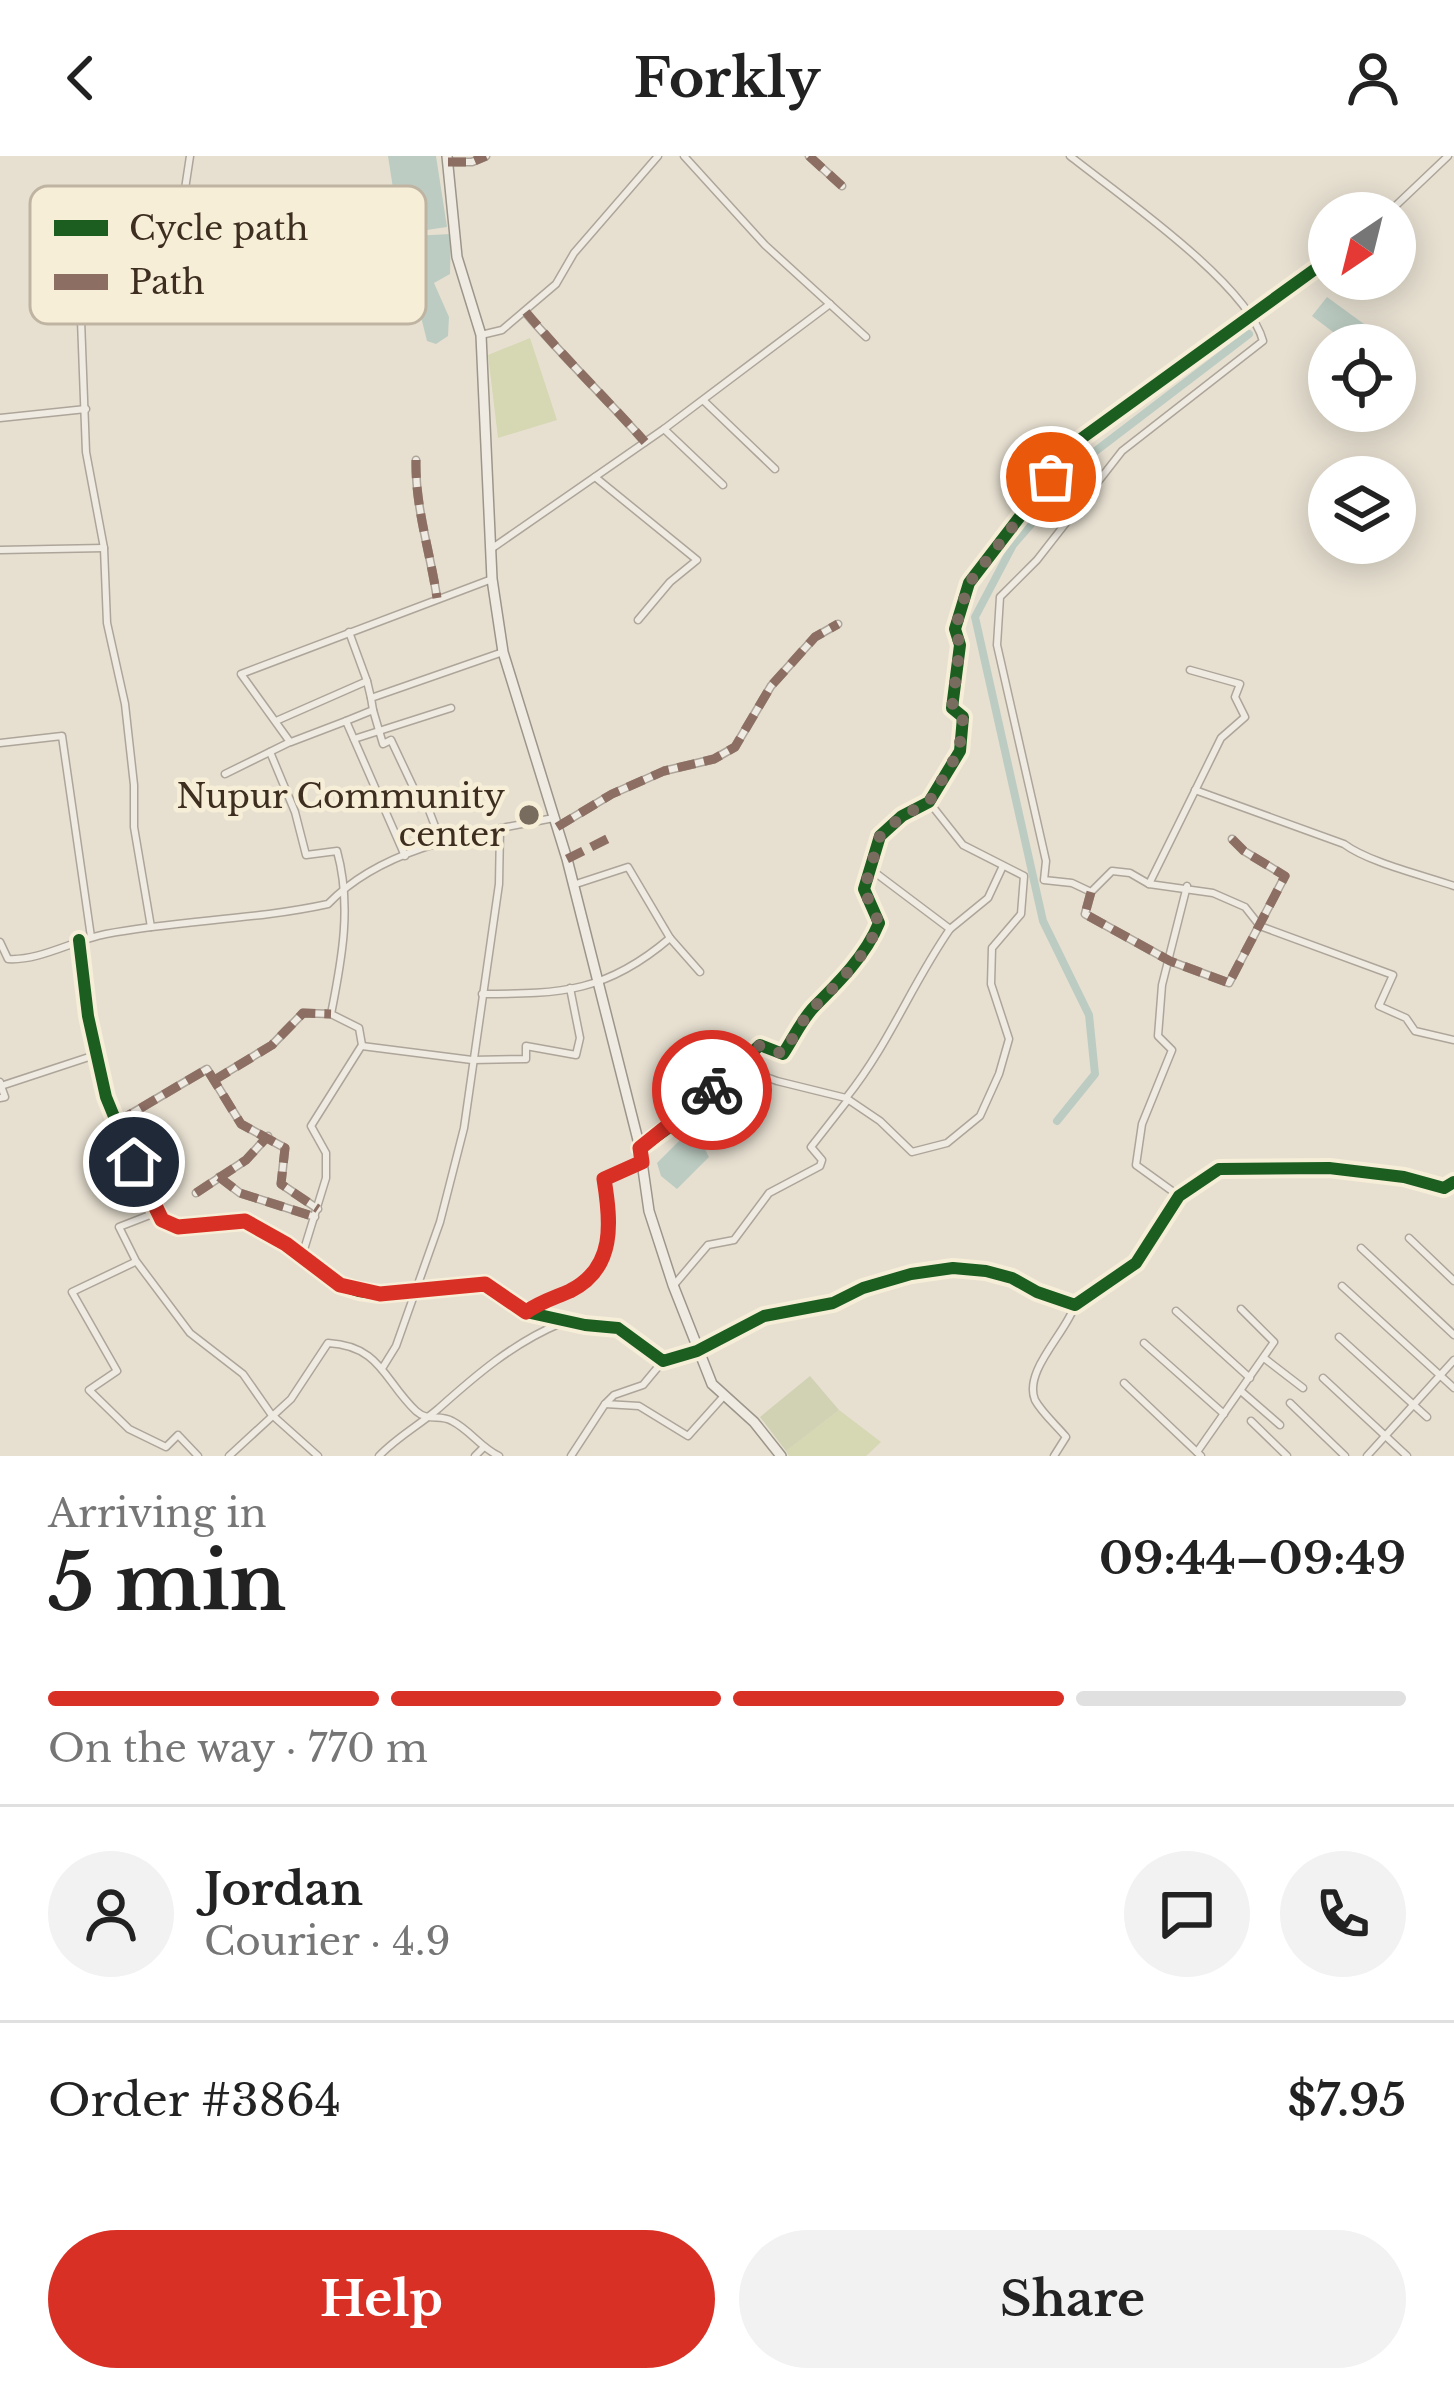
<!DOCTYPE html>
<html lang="en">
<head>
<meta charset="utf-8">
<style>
	body { margin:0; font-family:"Libre Baskerville",serif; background:#f2f2f2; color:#222; height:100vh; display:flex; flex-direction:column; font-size:45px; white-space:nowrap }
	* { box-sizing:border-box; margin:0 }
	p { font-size:39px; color:#767676 }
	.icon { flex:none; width:66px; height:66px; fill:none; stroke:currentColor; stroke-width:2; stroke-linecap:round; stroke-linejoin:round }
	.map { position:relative; height:1300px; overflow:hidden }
	.sheet { display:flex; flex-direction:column; background:#fff; flex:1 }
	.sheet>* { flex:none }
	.needle { width:78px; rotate:215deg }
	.buttons { position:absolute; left:1308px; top:36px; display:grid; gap:24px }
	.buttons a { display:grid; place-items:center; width:108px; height:108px; border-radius:50%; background:#fff; box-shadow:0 6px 30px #0003; font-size:60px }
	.pin { position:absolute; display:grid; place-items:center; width:102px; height:102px; color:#fff; margin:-51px; border:6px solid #fff; border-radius:50%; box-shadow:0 3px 12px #0007 }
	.courier { position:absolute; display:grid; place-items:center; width:120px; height:120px; margin:-60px; border:9px solid #d93025; border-radius:50%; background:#fff; color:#222; box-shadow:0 3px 15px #0007 }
	.summary em { font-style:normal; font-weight:800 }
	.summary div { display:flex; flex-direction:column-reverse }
	.summary { display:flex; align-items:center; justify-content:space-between; height:204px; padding:0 48px }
	h1 { font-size:78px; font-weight:800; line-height:90px }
	.bar { display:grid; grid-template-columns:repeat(4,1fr); gap:18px 12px; align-content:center; height:144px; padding:0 48px }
	.bar i { height:15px; border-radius:9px; background:#e0e0e0 }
	.bar .selected { background:#d93025 }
	.bar p { grid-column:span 4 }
	.line { display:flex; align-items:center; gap:30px; padding:0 48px; border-top:3px solid #e0e0e0 }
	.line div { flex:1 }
	.round { display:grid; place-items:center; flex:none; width:126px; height:126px; border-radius:63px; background:#f2f2f2 }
	.cta { display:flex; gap:24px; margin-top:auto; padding:24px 48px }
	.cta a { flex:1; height:138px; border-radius:72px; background:#d93025; color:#fff; font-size:48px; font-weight:800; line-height:138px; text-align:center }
	.cta a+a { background:#f2f2f2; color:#222 }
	header { display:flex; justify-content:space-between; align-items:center; height:156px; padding:0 48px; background:#fff; font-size:54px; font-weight:800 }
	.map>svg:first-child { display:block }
	.green { fill:#d6d7b3 }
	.cemetery { fill:#d1d1b3 }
	.water { fill:#bcccc2 }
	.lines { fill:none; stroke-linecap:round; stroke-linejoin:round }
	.canal { stroke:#bcccc2; stroke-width:8 }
	.minor-casing { stroke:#ada599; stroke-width:9 }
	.secondary-casing { stroke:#9c958a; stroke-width:12 }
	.minor { stroke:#efebe3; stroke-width:6 }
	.secondary { stroke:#efebe3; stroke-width:9 }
	.quiet { stroke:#8d6e63; stroke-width:9; stroke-dasharray:18 9; stroke-linecap:butt }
	.cycleway-casing { stroke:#f7eed8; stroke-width:20 }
	.cycleway { stroke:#1b5e20; stroke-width:12 }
	.done { stroke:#786c5e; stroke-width:12; stroke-dasharray:0 21.6 }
	.route { stroke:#d93025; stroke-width:15 }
	.poi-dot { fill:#786c5e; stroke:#f7eed8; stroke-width:4.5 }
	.labels { text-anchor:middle; stroke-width:9; stroke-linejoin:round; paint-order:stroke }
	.poi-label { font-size:33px; fill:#3d2e20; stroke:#f7eed8; text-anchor:end }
	.key { fill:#f7eed8; stroke:#bfb4a1; stroke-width:3 }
	.key-label { font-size:33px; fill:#3d2e20 }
</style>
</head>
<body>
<header><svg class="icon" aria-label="back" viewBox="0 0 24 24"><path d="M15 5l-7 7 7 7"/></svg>Forkly<svg class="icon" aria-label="person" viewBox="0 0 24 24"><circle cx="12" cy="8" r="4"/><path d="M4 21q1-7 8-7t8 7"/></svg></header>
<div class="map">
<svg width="1454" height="1300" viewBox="0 0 1454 1300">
	<rect width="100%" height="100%" fill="#e7e0d1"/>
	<g class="green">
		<path d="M530 182 557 264 498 282 488 199Z"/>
		<path d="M839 1254 881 1286 866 1300H789L786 1295Z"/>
	</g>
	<path class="cemetery" d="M810 1220 839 1254 786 1295 760 1261Z"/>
	<g class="water">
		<path d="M388 0H436L447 71 400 78Z"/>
		<path d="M451 78 450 118 434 127 449 161 448 180 436 188 427 185 421 161 409 157 405 134 395 133 394 126 408 125 416 118V103L391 95 393 87 411 80Z"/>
		<path d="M1327 141 1390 187 1350 189 1312 160Z"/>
		<path d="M686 978 702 988 709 1001 677 1033 661 1020 657 1007Z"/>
	</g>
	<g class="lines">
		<path class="canal" d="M1057 965 1095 918 1089 859 1043 765 975 461 1013 389 1093 297 1249 178"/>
		<g class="minor-casing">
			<g id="minor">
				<path d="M684 0 765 89 866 181"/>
				<path d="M809 0 842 30"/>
				<path d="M1070 0C1118 38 1248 128 1263 185L1122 295 1037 404 1000 441 997 489 1046 705 1044 724 1072 727 1091 736 1112 715 1130 717 1149 728"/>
				<path d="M448 6H472L486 0"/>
				<path d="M1388 57 1448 0"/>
				<path d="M71 58 78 85 86 296 104 392 107 467 125 548 134 629V671L151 771"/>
				<path d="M168 98 170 84 180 66 190 0"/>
				<path d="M526 157C564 202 606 242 645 286"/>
				<path d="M481 179 502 174 556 128 574 97 658 0"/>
				<path d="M704 245 775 313"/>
				<path d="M0 262 86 253"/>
				<path d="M664 273 723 329"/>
				<path d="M416 304C415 351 430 395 437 442"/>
				<path d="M595 321 697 404 670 426 638 464"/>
				<path d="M491 393 664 273 830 148"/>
				<path d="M0 394 104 392"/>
				<path d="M349 476 367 525"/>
				<path d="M1190 514 1240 528 1235 541 1245 561 1221 582 1149 728 1213 737 1245 751 1260 770 1393 819 1379 850 1406 862 1415 875 1454 884"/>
				<path d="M373 554 383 588 391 584 416 637 422 636 441 686"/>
				<path d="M276 565 367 525 371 542"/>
				<path d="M346 565 373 554 371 542 503 496"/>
				<path d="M354 583 451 552"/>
				<path d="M291 586 346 565 405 700"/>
				<path d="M0 587 62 580 91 781"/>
				<path d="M270 596 295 656 306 699 337 695C352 749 342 803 331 858L359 872 362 889 311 970 326 997V1022L302 1100"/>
				<path d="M225 618 290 586 241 518 492 423"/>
				<path d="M1195 634 1344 688C1368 706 1422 719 1454 730"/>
				<path d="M557 671 612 638 664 615 714 603 735 591 771 530 815 481 838 468"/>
				<path d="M573 729 628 711 670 782 700 816"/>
				<path d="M1091 736 1085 758 1170 805 1229 827 1285 720 1244 695 1232 683"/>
				<path d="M950 773 988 742 1002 712"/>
				<path d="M79 784 88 860 106 941 145 1036 162 1064 178 1071 245 1065 286 1088 340 1129 359 1135 380 1138 485 1128 526 1156 585 1169 618 1172 663 1205 697 1195 764 1160 833 1147 863 1132 911 1118 953 1112 986 1115 1012 1122 1037 1136 1075 1149 1136 1107 1179 1040 1219 1013 1329 1012 1404 1021 1444 1032 1454 1026"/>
				<path d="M0 786 8 803C40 805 74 784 106 778 180 764 255 764 328 748 385 689 477 677 554 662"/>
				<path d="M482 838C562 838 607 836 670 782"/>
				<path d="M362 890 472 904 526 903V890L576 899 580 882 570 832"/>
				<path d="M739 911 777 925 846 942 880 965 912 996 947 987 980 960 999 918 1009 883 991 828 992 792 1021 758 1024 720 963 689 929 646"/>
				<path d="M214 924 272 889 303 857 331 858"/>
				<path d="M0 926 1 930 95 899"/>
				<path d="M0 942 5 941 1 930"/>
				<path d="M846 942C890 887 911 829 950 773L873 715"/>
				<path d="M117 966 207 913 241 968 285 992 281 1028 318 1053"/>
				<path d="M640 992 682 962 760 889 783 898C793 883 802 863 815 850 839 826 866 799 879 767L864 733 880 680 902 660 929 646 960 595 963 561 952 552 960 489 955 473 969 427 1078 285 1329 103"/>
				<path d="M219 1021 240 1037 315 1061"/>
				<path d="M196 1037 246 1004 268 980"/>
				<path d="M1179 1040 1136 1009 1142 968 1172 894 1158 880 1162 829 1187 730"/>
				<path d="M155 1057 119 1071 136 1105 190 1177 243 1218 271 1258 318 1300"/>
				<path d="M1409 1082 1454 1125"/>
				<path d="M1361 1092 1454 1179"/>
				<path d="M135 1106 72 1136 117 1215 89 1234 129 1273 166 1291 178 1279 198 1300"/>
				<path d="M674 1129 708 1089 734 1084 769 1037 820 1010 822 1004 811 991 847 945"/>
				<path d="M1342 1130 1454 1232"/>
				<path d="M1176 1155 1250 1222"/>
				<path d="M526 1156C540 1146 554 1142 570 1135 616 1112 611 1066 604 1023L641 1007"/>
				<path d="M1339 1181 1427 1261"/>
				<path d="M1144 1187 1224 1258"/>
				<path d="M1264 1202 1303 1232"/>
				<path d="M383 1211 396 1190 440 1066 464 972 499 728 500 673"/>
				<path d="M1323 1222 1407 1300"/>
				<path d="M1124 1227 1201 1300"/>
				<path d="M1242 1236 1280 1269"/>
				<path d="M1290 1247 1345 1300"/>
				<path d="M605 1248 639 1250 688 1280 723 1241"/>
				<path d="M1251 1265 1287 1300"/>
				<path d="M1197 1296 1274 1186 1241 1153"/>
				<path d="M229 1300 291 1243 328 1187C381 1190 384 1225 416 1255 428 1266 440 1258 452 1265 470 1274 481 1292 499 1300"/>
				<path d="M379 1300C397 1281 418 1270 438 1253 476 1219 513 1187 561 1167"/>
				<path d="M475 1300 484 1291"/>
				<path d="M571 1300 605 1248 614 1239 643 1229 663 1205"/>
				<path d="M1054 1300 1066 1281C1057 1270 1042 1257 1035 1244 1023 1215 1066 1177 1075 1149"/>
				<path d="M1367 1300 1454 1204"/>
			</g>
		</g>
		<g class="secondary-casing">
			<path id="secondary" d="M447 0 457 101 481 179 492 423 503 496 567 703 640 992 649 1055 673 1129 712 1228 754 1266 781 1300"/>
		</g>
		<use href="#minor" class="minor"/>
		<use href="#secondary" class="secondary"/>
		<g class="quiet">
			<path d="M809 0 842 30"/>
			<path d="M448 6H472L486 0"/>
			<path d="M526 156C564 202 606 242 645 286"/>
			<path d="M416 304C415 351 430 395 437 442"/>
			<path d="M557 671 612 638 664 615 714 603 735 591 771 530 815 481 838 468"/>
			<path d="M567 703 613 680"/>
			<path d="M1091 736 1085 758 1170 805 1229 827 1285 720 1244 695 1232 683"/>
			<path d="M213 925 272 889 303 857 331 858"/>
			<path d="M117 966 207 913 241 968 285 992 281 1028 318 1053"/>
			<path d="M219 1021 240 1037 315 1061"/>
			<path d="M196 1037 246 1004 268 980"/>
		</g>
		<g class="cycleway-casing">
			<g id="cycleway">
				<path d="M79 784 88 860 106 941 145 1036 162 1064 178 1071 245 1065 286 1088 340 1129 359 1135 380 1138 485 1128 526 1156 585 1169 618 1172 663 1205 697 1195 764 1160 833 1147 863 1132 911 1118 953 1112 986 1115 1012 1122 1037 1136 1075 1149 1136 1107 1179 1040 1219 1013 1329 1012 1404 1021 1444 1032 1454 1026"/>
				<path d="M640 992 682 962 760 889 783 898C793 883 802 863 815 850 839 826 866 799 879 767L864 733 880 680 902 660 929 646 960 595 963 561 952 552 960 489 955 473 969 427 1078 285 1329 103"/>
			</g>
		</g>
		<use href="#cycleway" class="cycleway"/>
	</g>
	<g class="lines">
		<path class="done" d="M712 934 760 889 783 898C793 883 802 863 815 850 839 826 867 799 879 767L864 734 880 680 902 660 929 646 959 595 963 561 952 552 960 489 955 473 969 427 1051 321"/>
		<path class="route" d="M134 1006 162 1064 178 1071 245 1065 286 1088 340 1129 380 1138 485 1128 526 1156C540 1146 554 1142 570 1135 616 1112 611 1066 604 1023L642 1006 640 992 712 934"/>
	</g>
	<circle class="poi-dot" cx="529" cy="659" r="12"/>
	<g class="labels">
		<g class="poi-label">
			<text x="505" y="652">Nupur Community<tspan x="505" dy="38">center</tspan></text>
		</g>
	</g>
	<rect x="30" y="30" width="396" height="138" rx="18" class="key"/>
	<rect x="54" y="64" width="54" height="16" fill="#1b5e20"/>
	<rect x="54" y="118" width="54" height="16" fill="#8d6e63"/>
	<g class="key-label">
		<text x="129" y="84">Cycle path</text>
		<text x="129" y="138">Path</text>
	</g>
</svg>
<div class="buttons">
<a><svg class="needle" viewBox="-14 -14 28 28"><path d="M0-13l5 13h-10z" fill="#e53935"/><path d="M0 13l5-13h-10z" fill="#767676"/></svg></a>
<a><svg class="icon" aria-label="locate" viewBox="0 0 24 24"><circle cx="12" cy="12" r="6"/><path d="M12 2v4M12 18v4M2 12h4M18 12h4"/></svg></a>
<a><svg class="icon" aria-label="layers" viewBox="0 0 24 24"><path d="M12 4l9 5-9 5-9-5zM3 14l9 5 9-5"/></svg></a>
</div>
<div class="pin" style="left:1051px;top:321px;background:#ea580c"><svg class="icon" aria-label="bag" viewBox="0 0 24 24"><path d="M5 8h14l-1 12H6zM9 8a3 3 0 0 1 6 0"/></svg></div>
<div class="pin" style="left:134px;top:1006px;background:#1f2937"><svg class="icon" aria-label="home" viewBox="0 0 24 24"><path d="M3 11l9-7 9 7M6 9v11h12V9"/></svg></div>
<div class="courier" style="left:712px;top:934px"><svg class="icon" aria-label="bike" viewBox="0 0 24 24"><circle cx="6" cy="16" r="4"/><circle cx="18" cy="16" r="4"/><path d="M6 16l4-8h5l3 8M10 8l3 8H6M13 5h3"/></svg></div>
</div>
<section class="sheet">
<div class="summary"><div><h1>5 min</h1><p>Arriving in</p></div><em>09:44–09:49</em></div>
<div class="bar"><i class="selected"></i><i class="selected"></i><i class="selected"></i><i></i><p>On the way · 770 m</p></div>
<div class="line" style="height:216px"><a class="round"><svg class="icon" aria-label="person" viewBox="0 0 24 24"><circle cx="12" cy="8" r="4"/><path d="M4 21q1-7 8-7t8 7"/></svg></a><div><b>Jordan</b><p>Courier · 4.9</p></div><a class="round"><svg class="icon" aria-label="chat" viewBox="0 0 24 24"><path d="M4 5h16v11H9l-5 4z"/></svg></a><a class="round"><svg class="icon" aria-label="phone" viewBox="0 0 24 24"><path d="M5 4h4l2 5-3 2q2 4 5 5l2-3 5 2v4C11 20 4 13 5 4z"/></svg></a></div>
<div class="line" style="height:156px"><div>Order #3864</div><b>$7.95</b></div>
<div class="cta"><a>Help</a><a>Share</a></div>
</section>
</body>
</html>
